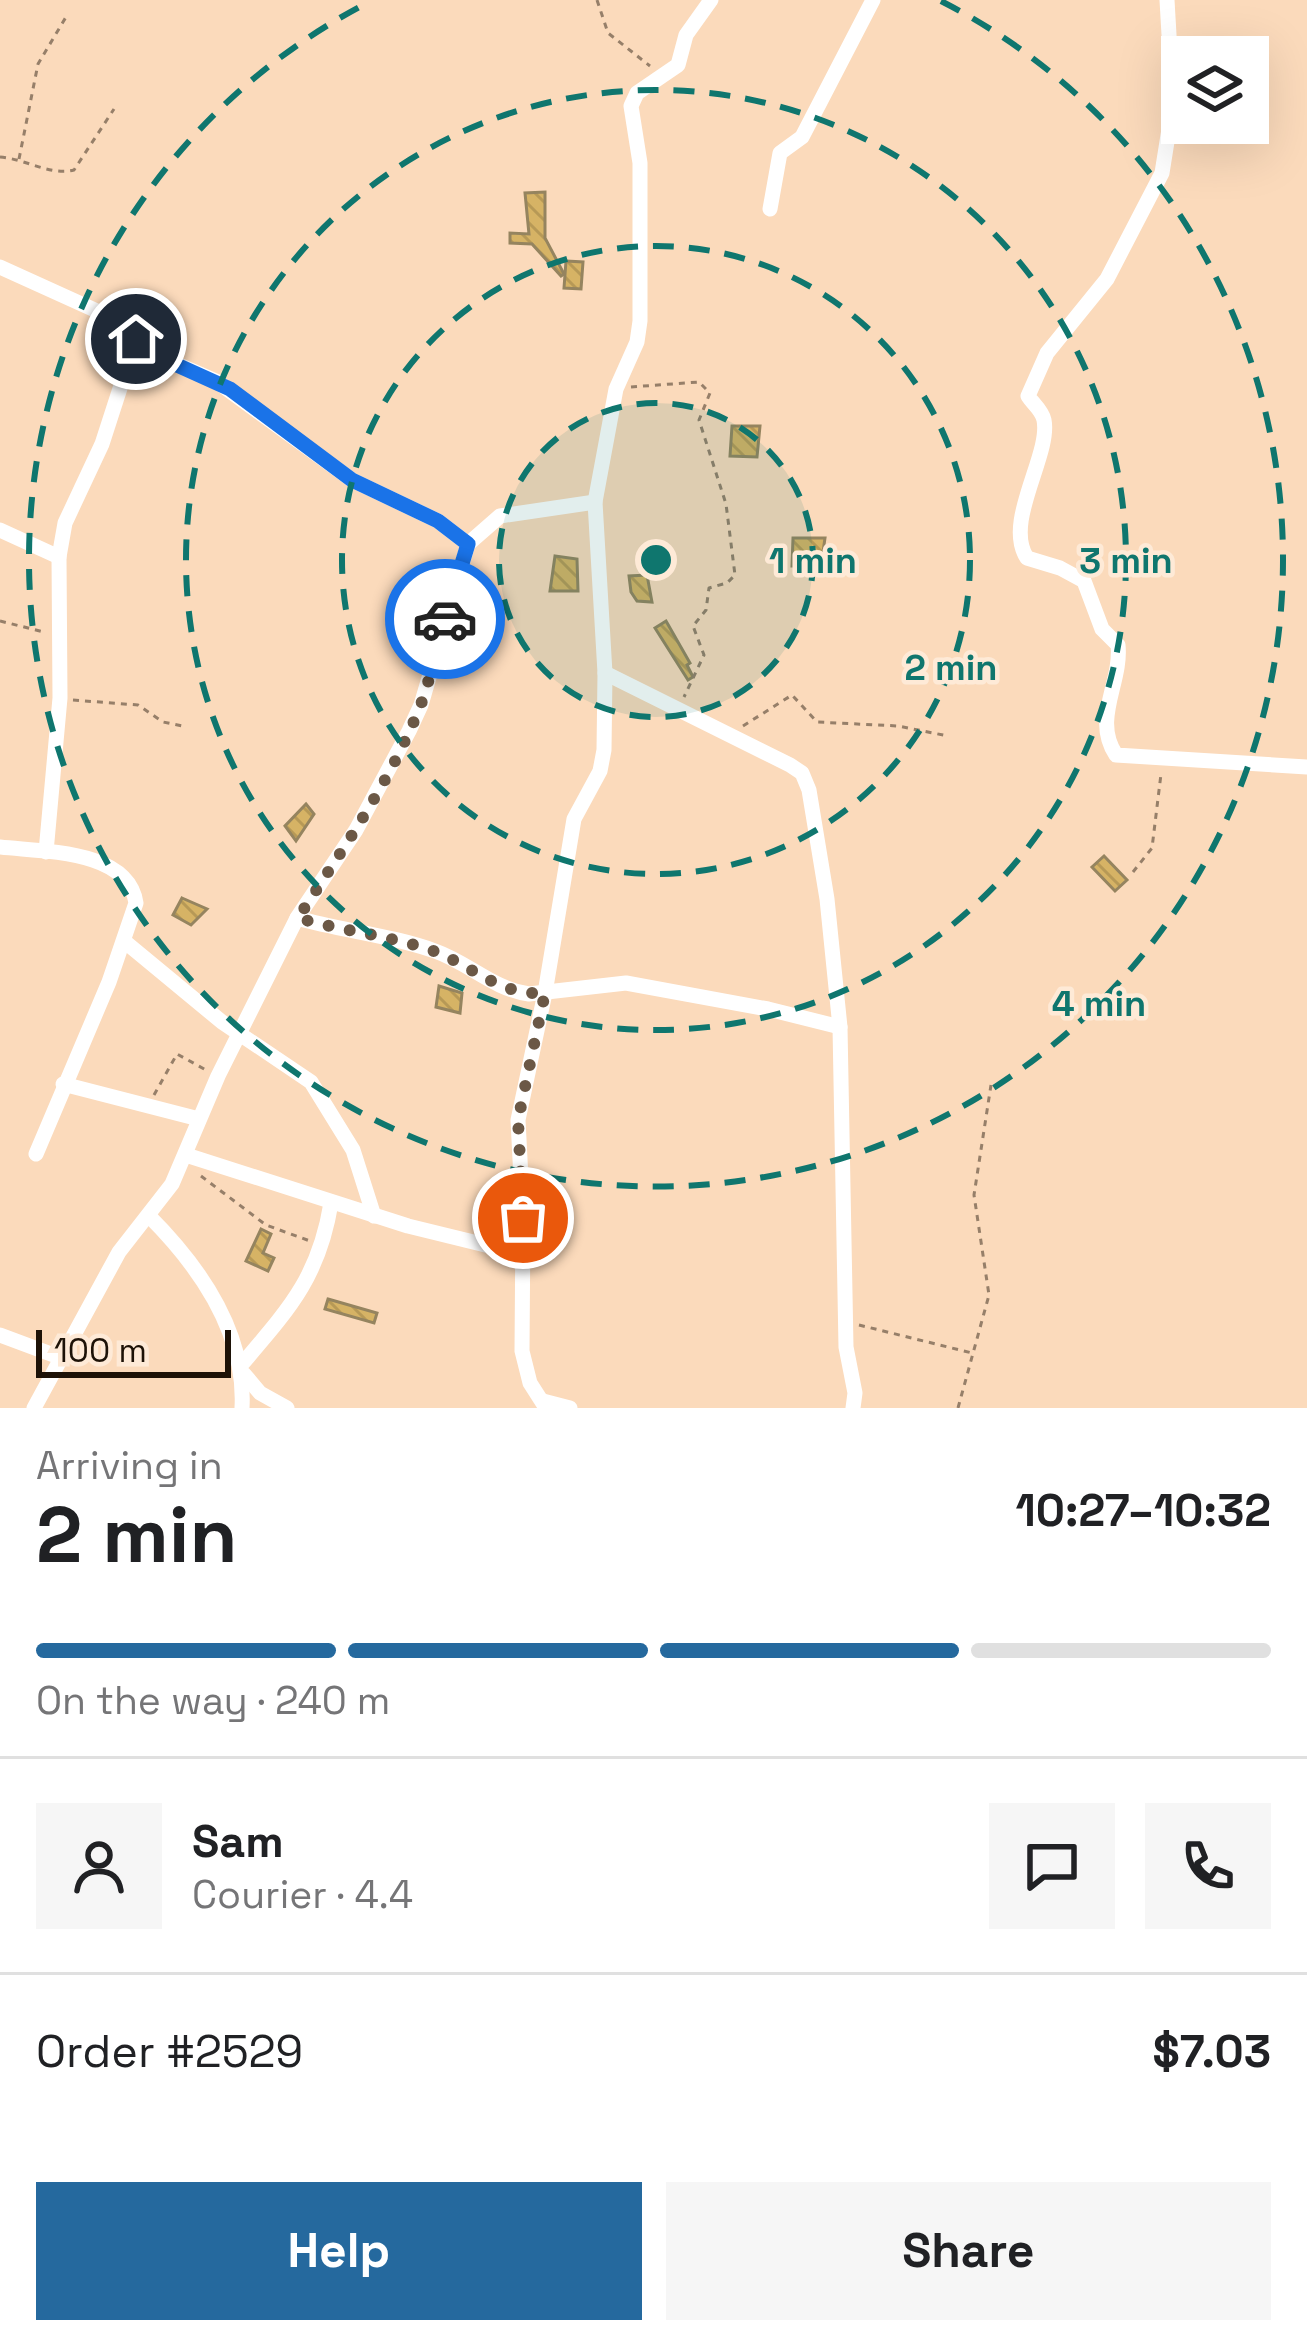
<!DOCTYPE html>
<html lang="en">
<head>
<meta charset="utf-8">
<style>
	body { margin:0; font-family:"Space Grotesk",sans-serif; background:#f6f6f6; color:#202124; height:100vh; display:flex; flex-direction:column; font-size:45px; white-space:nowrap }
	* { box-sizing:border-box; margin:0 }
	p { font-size:39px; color:#757577 }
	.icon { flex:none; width:66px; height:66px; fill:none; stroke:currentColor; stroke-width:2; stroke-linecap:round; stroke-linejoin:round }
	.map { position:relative; height:1408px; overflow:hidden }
	.side { display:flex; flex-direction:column; background:#fff; flex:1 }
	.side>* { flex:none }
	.controls { position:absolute; left:1161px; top:36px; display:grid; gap:24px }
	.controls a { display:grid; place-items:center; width:108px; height:108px; border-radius:0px; background:#fff; box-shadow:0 12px 48px #0002; font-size:60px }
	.scale { position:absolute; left:36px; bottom:30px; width:195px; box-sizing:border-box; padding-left:12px; border:6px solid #1d1207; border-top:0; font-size:33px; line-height:42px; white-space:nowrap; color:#1d1207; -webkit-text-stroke:9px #feead7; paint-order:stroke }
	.pin { position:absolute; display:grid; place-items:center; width:102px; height:102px; color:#fff; margin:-51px; border:6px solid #fff; border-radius:50%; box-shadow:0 3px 12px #0007 }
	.courier { position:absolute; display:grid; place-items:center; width:120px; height:120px; margin:-60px; border:9px solid #1a73e8; border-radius:50%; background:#fff; color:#222; box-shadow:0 3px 15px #0007 }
	.headline em { font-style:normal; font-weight:600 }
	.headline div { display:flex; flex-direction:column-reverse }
	.headline { display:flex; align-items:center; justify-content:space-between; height:204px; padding:0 36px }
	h1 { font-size:78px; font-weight:600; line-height:90px }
	.bar { display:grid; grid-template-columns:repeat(4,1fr); gap:18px 12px; align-content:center; height:144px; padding:0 36px }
	.bar i { height:15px; border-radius:9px; background:#e0e0e0 }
	.bar .on { background:#25699e }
	.bar p { grid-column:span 4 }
	.line { display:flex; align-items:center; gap:30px; padding:0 36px; border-top:3px solid #e0e0e0 }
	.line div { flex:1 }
	.round { display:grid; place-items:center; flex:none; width:126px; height:126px; border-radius:0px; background:#f6f6f6 }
	.action { display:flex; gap:24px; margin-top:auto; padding:24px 36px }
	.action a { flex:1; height:138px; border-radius:0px; background:#25699e; color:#fff; font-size:48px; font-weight:600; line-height:138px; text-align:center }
	.action a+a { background:#f6f6f6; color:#202124 }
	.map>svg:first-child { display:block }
	.building { fill:url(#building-back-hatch); stroke:#95845f; stroke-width:3 }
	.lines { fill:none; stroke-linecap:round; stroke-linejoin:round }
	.path { stroke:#967f69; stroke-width:3; stroke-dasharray:6 6; stroke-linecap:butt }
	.street { stroke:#fff; stroke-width:15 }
	.done { stroke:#6b5846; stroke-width:12; stroke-dasharray:0 21.6 }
	.route { stroke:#1a73e8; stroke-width:15 }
	.ring { fill:none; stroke:#0f766e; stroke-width:6; stroke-dasharray:21 15 }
	.centre { fill:#0f766e; stroke:#feead7; stroke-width:6 }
	.ring-label { font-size:36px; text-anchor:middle; font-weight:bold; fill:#0f766e; stroke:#feead7; stroke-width:9; stroke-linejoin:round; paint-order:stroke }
</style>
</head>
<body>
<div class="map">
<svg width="1307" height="1408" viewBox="0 0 1307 1408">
	<defs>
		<pattern id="building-back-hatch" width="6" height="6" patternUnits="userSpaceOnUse" patternTransform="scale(3)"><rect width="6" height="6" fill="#d6b365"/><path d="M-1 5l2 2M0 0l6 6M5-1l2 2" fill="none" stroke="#b79956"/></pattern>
	</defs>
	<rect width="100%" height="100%" fill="#fbdabb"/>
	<g class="building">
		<path d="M545 192V238L564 274 561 276 532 244 510 243V233L529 234 525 193Z"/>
		<path d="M566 261 583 262 581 289 564 288Z"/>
		<path d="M732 426H760L757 457 730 456Z"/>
		<path d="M793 538H825L821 566H792Z"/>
		<path d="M555 556 577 559 578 591H550Z"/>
		<path d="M647 575 652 602 637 601 631 592 629 576Z"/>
		<path d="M666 621 690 663 687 665 693 677 688 680 655 628Z"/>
		<path d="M306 804 314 814 296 841 285 826Z"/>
		<path d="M1104 856 1127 880 1115 891 1092 867Z"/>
		<path d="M182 898 207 909 191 925 173 915Z"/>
		<path d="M439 986 462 993 460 1013 436 1007Z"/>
		<path d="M261 1229 271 1234 263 1253 274 1258 268 1271 246 1261Z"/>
		<path d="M328 1299 377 1313 374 1323 325 1309Z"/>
	</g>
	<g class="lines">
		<g class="path">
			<path d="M597 0 608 33 650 66"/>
			<path d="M0 157C26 159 50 176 74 170L114 109"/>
			<path d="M19 159 38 64 66 17"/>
			<path d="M631 387 699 382 710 393 699 420 726 504 735 575 727 583 709 588 706 610 693 626 704 655 684 697"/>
			<path d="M0 621 44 632"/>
			<path d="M73 700 138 705 163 722 187 727"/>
			<path d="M743 726 792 695 817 722 898 726 948 736"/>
			<path d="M1133 872 1152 848 1161 774"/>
			<path d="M154 1095 177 1054 206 1070"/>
			<path d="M201 1176 266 1225 310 1241"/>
			<path d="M859 1325 972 1353"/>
			<path d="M958 1408 989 1295 974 1195 991 1085"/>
		</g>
		<g class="street">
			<path d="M1167 0 1173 104 1162 173 1107 279 1047 353 1028 396C1033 404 1042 410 1044 420 1051 455 1003 522 1027 558L1060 568 1084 581 1102 629 1118 645C1122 683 1092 719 1116 755L1307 767"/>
			<path d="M770 209 780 153 802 137 873 0"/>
			<path d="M0 267 97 311 168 360 216 381 352 480 438 521 468 544"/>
			<path d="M0 530 59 557"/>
			<path d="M605 673 790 765 802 773 809 790 827 899 840 1027 846 1347 855 1393 853 1408"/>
			<path d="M0 847C42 852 128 849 136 903L109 982 36 1154"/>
			<path d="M46 852 60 698 59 557 65 523 102 444 136 339"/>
			<path d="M297 918C343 931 391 935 435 951 469 963 493 989 529 994L626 983 768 1009 840 1027"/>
			<path d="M124 941 222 1022 311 1082 353 1150 374 1216"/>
			<path d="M63 1084 199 1119"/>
			<path d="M186 1155 408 1226 522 1254"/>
			<path d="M149 1216C200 1267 246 1333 242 1408"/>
			<path d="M0 1335 59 1357"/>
			<path d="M242 1364C289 1309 319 1277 331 1203"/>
			<path d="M244 1374 260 1393 287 1408"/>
			<path d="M543 1401 570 1408"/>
			<path d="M34 1408 119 1252 172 1184 218 1076 297 918 356 830 409 731 421 705 468 544 500 516 595 502"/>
			<path d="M546 1408 530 1383 522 1351 523 1218 518 1120 545 993 574 819 600 771 604 750 605 673 595 502 616 389 637 342 640 321V163L631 106 637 93 678 65 686 35 711 0"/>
		</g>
	</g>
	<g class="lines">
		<path class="done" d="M445 619C435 648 431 680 419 709 389 784 342 850 298 918 340 930 383 935 425 948 468 961 498 997 545 993L518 1120 523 1218"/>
		<path class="route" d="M136 339 168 361 230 389 352 480 438 521 468 544 445 619"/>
	</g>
	<circle cx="656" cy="560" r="157" fill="#0f766e" fill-opacity=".12"/>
	<g class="ring">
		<circle cx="656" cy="560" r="157"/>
		<circle cx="656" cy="560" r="314"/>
		<circle cx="656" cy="560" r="470"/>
		<path d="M941 1A627 627 0 1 1 371 1"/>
	</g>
	<circle cx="656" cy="560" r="18" class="centre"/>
	<g class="ring-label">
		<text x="813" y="573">1 min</text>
		<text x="1126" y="573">3 min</text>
		<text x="951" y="680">2 min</text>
		<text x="1099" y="1016">4 min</text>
	</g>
</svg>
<div class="controls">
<a><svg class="icon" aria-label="layers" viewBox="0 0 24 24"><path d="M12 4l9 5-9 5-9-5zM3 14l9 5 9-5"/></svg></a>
</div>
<div class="scale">100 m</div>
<div class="pin" style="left:523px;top:1218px;background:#ea580c"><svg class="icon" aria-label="bag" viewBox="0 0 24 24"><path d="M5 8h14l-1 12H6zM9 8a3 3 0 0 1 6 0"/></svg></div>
<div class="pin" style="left:136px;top:339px;background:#1f2937"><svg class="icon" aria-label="home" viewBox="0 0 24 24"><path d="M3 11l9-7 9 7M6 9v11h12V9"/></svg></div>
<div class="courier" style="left:445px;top:619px"><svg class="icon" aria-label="car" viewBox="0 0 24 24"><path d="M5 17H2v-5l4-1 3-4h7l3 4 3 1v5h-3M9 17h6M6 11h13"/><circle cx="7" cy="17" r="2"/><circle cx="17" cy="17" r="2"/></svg></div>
</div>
<section class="side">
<div class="headline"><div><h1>2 min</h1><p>Arriving in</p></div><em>10:27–10:32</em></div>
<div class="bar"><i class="on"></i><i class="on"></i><i class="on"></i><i></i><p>On the way · 240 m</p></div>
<div class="line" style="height:216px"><a class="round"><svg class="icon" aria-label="person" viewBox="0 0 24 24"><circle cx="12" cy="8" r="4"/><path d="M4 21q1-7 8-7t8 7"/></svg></a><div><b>Sam</b><p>Courier · 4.4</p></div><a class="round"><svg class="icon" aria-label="chat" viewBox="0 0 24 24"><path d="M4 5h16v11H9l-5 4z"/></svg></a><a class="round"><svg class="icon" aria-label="phone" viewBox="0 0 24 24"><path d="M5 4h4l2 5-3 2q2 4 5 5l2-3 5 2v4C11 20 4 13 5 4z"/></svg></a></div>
<div class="line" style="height:156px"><div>Order #2529</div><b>$7.03</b></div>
<div class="action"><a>Help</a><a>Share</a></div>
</section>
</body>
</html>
